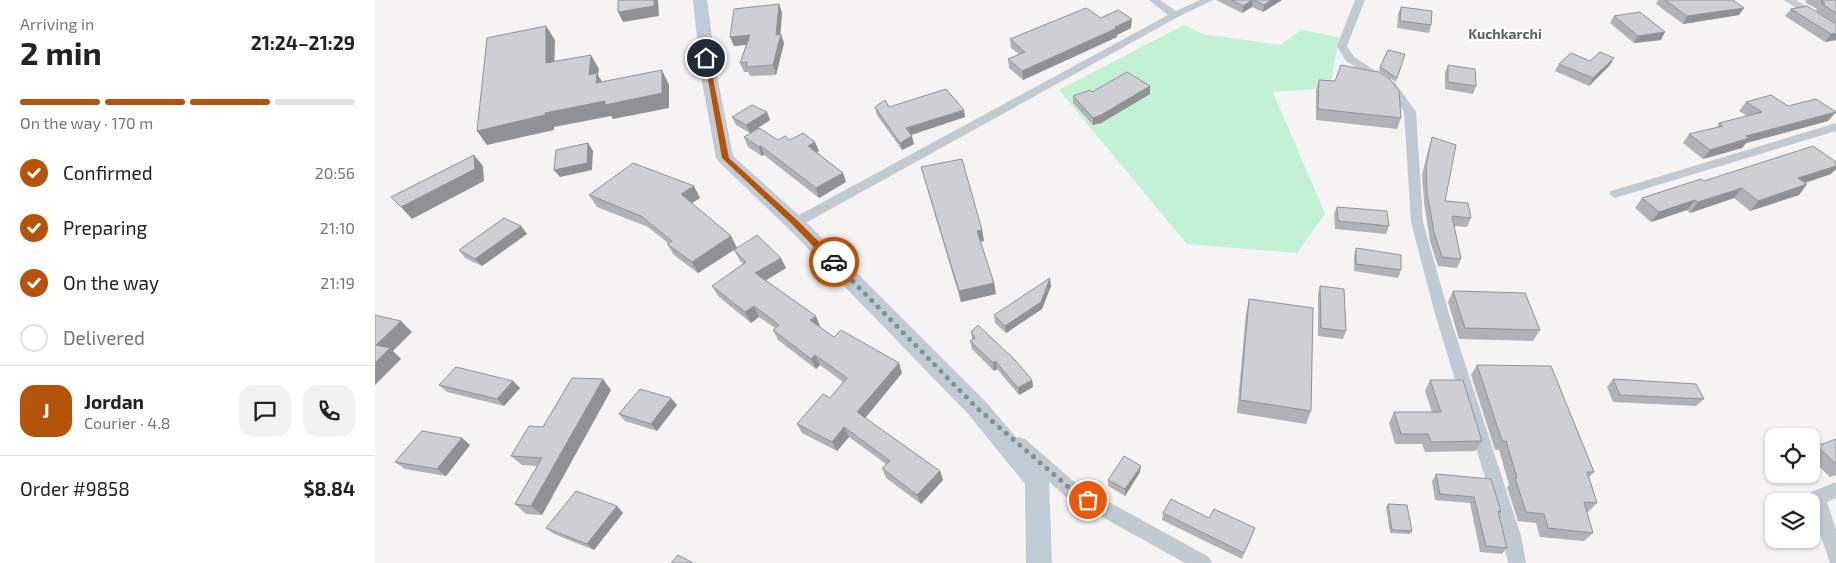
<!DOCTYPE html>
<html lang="en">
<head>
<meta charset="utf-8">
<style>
	body { margin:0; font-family:"Exo 2",sans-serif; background:#f2f2f2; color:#222; height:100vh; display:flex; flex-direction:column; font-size:19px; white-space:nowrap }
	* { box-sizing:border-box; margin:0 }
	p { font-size:16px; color:#767676 }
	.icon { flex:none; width:28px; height:28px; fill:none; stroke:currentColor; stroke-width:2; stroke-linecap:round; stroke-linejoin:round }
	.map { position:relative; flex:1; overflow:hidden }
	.panel { display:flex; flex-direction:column; background:#fff; width:375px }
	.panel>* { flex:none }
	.controls { position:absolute; left:1390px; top:428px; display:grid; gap:10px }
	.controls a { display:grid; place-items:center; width:55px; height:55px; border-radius:10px; background:#fff; box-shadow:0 1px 4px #0004; font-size:25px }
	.pin { position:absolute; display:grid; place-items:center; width:42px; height:42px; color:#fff; margin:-21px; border:2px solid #fff; border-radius:50%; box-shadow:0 1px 5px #0007 }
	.courier { position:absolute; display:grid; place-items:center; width:50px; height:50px; margin:-25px; border:4px solid #b45309; border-radius:50%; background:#fff; color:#222; box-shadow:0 1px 6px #0007 }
	.overview em { font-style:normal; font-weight:700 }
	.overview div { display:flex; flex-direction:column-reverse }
	.overview { display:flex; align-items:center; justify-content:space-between; height:85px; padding:0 20px }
	h1 { font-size:32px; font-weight:700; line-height:38px }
	.bar { display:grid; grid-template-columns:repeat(4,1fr); gap:8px 5px; align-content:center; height:60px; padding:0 20px }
	.bar i { height:6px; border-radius:4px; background:#e0e0e0 }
	.bar .active { background:#b45309 }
	.bar p { grid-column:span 4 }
	.line { display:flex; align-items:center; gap:12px; padding:0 20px; border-top:1px solid #e0e0e0 }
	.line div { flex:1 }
	.round { display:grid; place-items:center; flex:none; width:52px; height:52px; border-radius:15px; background:#f2f2f2 }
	ol { padding:0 20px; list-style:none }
	li { display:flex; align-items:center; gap:15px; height:55px }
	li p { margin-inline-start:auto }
	li .icon { padding:5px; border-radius:50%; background:#b45309; color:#fff; stroke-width:4 }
	li:last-child { color:#767676 }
	li i { width:28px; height:28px; border:2px solid #e0e0e0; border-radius:50% }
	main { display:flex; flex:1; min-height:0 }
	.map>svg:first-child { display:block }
	.green { fill:#c3f1d5 }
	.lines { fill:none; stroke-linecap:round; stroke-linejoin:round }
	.street { fill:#c1cad2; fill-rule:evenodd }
	.secondary { fill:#c1cbd6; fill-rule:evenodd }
	.wall { fill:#b0b2b7 }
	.shaded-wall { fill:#909195 }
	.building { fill:#cdcfd5; stroke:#909195 }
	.route { fill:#b45309 }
	.done { stroke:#868d94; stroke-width:5; stroke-dasharray:0 9 }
	.labels { text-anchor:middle; stroke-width:4; stroke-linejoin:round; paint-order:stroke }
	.far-quarter-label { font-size:14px; font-weight:bold; fill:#5f6368; stroke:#fff }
</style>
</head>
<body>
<main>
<section class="panel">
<div class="overview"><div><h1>2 min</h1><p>Arriving in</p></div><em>21:24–21:29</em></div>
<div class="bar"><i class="active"></i><i class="active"></i><i class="active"></i><i></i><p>On the way · 170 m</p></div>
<ol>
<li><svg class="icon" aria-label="check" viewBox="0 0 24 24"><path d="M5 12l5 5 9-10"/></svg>Confirmed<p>20:56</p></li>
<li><svg class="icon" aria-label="check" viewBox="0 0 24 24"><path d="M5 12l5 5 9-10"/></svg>Preparing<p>21:10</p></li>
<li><svg class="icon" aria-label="check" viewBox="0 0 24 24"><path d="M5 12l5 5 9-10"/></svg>On the way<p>21:19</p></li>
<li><i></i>Delivered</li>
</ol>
<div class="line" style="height:90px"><b class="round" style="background:#b45309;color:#fff">J</b><div><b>Jordan</b><p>Courier · 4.8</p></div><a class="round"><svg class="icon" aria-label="chat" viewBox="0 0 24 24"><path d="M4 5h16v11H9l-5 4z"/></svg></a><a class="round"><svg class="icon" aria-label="phone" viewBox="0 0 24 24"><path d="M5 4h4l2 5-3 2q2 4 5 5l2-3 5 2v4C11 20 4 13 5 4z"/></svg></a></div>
<div class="line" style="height:65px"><div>Order #9858</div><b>$8.84</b></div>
</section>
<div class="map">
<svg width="1461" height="563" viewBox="0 0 1461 563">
	<rect width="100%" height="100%" fill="#f5f3f3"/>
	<path class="green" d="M809 25 827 34 905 45 926 30 964 37 955 88 898 92 950 214 922 253 812 244 684 90Z"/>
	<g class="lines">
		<g class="street">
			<path d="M774 0H785L801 11 825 0H838L803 17 425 226H415L414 223 415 220 793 15Z"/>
			<path d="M980 0H990L972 46 979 57 1021 84 1041 112 1048 222 1074 314 1146 536 1151 563H1133L1128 536 1060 314 1036 222 1029 112 1013 88 971 61 962 46Z"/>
			<path d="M1409 0H1421L1461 26V33Z"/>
			<path d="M1461 123V131L1240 198 1234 194 1236 191Z"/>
			<path d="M644 437 650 439 703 485 834 557 837 563H810L691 497 638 449 636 444 638 439Z"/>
			<path d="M1461 482V498L1452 502 1461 530V563H1455L1436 507V501L1434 498 1436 492Z"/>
		</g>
		<path class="secondary" d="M318 0H332L342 76 358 156 427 218 610 401 671 472 674 480 677 563H651L650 484 594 415 413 228 344 162 341 158 326 76Z"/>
	</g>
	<g class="wall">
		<path d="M841 0H907L888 12 877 7 867 13Z"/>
		<path d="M1283 0H1358L1364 15 1308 24 1281 4Z"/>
		<path d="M1432 0H1461V24L1441 11 1442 9 1430 2Z"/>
		<path d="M404 4 407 13 405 34 409 43 401 75 375 76 373 72H369L365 63 371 45 359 46Z"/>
		<path d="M1432 6 1461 40 1450 42 1410 16 1416 9Z"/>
		<path d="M1026 7 1056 25 1054 33 1022 28 1023 14Z"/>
		<path d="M1239 16 1286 40 1259 43 1235 23Z"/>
		<path d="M726 18 756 28 742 35V37L648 80 634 68 633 59 644 54 636 48 635 39Z"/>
		<path d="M1030 54 1021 82 1004 71 1005 67Z"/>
		<path d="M1215 61 1235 65 1214 86 1180 71 1184 64Z"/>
		<path d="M1073 65 1101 86 1098 94 1070 89V72Z"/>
		<path d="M944 80 1026 118 1022 129 941 120V90Z"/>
		<path d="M717 92 775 94 726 123 718 125 698 103V96Z"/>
		<path d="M1371 102 1413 106 1453 121 1371 143 1367 148 1328 159 1308 143 1314 134 1342 127 1344 123 1372 116 1364 111Z"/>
		<path d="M500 107H514L590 117 536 135 539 144 527 150 502 115Z"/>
		<path d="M392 112 395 120 375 133 361 125 357 117Z"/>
		<path d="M369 137 403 140H415L444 151 442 152 468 173 471 182 444 198 389 155 387 156 373 147Z"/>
		<path d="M1057 137 1070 201 1096 218 1092 227 1079 226 1086 259 1082 268 1063 266 1055 241 1049 202 1047 175 1054 147Z"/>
		<path d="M1461 162V169L1456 174 1430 183 1424 195 1375 211 1359 198 1315 213 1312 210 1276 222 1260 208 1267 198 1329 181Z"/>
		<path d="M546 167 607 230 609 241 605 242 619 283 621 294 586 302 549 178Z"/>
		<path d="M214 195 325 198 317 203 356 236 362 248 323 273 299 255 292 244 293 243 273 227 222 207Z"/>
		<path d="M962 207 1014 226 1011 234 960 229 959 214Z"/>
		<path d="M146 226 152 234 107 266 90 258 84 250Z"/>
		<path d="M981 248 1026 270 1023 278 979 271V256Z"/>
		<path d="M359 250 411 268 391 280 445 326 444 327 459 337 527 373 490 418 565 471 568 480 546 504 511 478 507 468 511 464 474 437 462 451 427 433 422 424 455 398 468 382 445 365 441 369 403 340 398 330 400 328 384 317 376 323 343 296 337 286 368 264 365 261Z"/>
		<path d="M676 286 667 309 631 333 620 323 619 315Z"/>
		<path d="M945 286 971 331 968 339 943 336V294Z"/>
		<path d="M1078 291 1165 330 1158 341 1084 339 1073 302Z"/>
		<path d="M874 299 936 411 931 424 862 413 871 313Z"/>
		<path d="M596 332 657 380 658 387 644 395 622 369 619 371 597 349 595 341 597 340Z"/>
		<path d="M1102 365 1219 472 1214 477 1222 503 1213 512H1212L1218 533 1209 541 1165 537 1161 523 1143 521 1132 487 1134 485 1124 450H1120L1096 375Z"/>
		<path d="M1238 379 1329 399 1321 406 1238 402 1232 387Z"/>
		<path d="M1055 380 1107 441 1100 451 1050 452 1047 444H1020L1014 423 1019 412H1057L1050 391Z"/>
		<path d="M138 381 145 388 129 406 72 392 64 385Z"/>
		<path d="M236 390 167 515 151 514 140 504 162 466 147 465 136 456 168 427Z"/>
		<path d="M302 405 282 431 250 421 244 414Z"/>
		<path d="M87 438 95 445 71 476 30 469 20 462Z"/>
		<path d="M1461 439V475L1455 477 1436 459V450L1442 446Z"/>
		<path d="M765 472 750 496 733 486V480Z"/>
		<path d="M1061 474 1126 512 1124 514 1132 548 1127 554 1105 552 1095 503 1060 500 1057 481Z"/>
		<path d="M1013 504 1037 531 1035 534 1015 533 1011 507Z"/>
		<path d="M242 506 248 513 219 550 179 534 171 528Z"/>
		<path d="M788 513 834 518 880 528 867 559 787 520Z"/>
	</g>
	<g class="shaded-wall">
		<path d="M279 0H283L284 16 248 22 243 12Z"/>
		<path d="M878 0 877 7 867 13 868 6Z"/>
		<path d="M897 0H907L888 12 889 5Z"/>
		<path d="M404 4 407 13 405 39 406 34 409 43 401 75 398 65Z"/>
		<path d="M1369 8 1364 15 1308 24 1312 16Z"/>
		<path d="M757 19 756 28 742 35V37L648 80 647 71Z"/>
		<path d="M171 26 180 40 179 78 171 63Z"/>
		<path d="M1290 32 1286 40 1259 43 1263 36Z"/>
		<path d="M1461 33V40L1450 42 1456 34Z"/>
		<path d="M375 35 378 44 359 46 355 37Z"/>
		<path d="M216 55 224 69 223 75 230 87 229 97 214 75Z"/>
		<path d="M1239 58 1235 65 1214 86 1218 78Z"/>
		<path d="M287 70 294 85V108L238 119 236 116 179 127V130L112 145 102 131 170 113Z"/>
		<path d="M775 86V94L726 123 718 125V118Z"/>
		<path d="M589 110 590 117 533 136 531 128Z"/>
		<path d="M392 112 395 120 375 133 371 125Z"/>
		<path d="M1461 112 1453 121 1371 143 1367 148 1328 159 1335 150 1371 136Z"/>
		<path d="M537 136 539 144 527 150 525 143Z"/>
		<path d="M440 142 444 151 437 155 433 146Z"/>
		<path d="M213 143 218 151 217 170 185 177 179 170Z"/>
		<path d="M386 146 389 155 387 156 384 147Z"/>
		<path d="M99 155 108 166 109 181 37 219 26 207Z"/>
		<path d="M1461 166V169L1456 174 1414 188 1423 178Z"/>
		<path d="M468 173 471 182 444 198 441 188Z"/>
		<path d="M1432 184 1424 195 1375 211 1383 201Z"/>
		<path d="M319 186 325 198 312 206 306 194Z"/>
		<path d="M1367 188 1359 198 1315 213 1323 202Z"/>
		<path d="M1320 200 1312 210 1276 222 1284 212Z"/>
		<path d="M146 226 152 234 107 266 100 259Z"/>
		<path d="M607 230 609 241 604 242 602 231Z"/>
		<path d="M356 236 362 248 323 273 317 262Z"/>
		<path d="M406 258 411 268 386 283 380 273Z"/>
		<path d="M675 278 676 286 667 309 631 333 630 326Z"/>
		<path d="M619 283 621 294 586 302 584 291Z"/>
		<path d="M379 306 384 317 376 323 370 312Z"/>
		<path d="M441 316 445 326 440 331 435 320Z"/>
		<path d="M26 321 37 332 18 351 26 359 0 385V363L1 345Z"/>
		<path d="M440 355 445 365 441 369 436 359Z"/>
		<path d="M620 361 622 369 619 371 618 363Z"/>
		<path d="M524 363 527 373 487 422 482 412Z"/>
		<path d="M228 379 236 390 167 515 156 506Z"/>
		<path d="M657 380 658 387 644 395 643 388Z"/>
		<path d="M138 381 145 388 129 406 122 399Z"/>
		<path d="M296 398 302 405 282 431 276 424Z"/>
		<path d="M469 427 474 437 462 451 457 442Z"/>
		<path d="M87 438 95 445 71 476 62 469Z"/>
		<path d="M766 466 765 472 750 496V489Z"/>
		<path d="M565 471 568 480 546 504 542 495Z"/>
		<path d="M242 506 248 513 219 550 212 544Z"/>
	</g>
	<g class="building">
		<path d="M243 0H279V6L243 12Z"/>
		<path d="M857 0H878L868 6Z"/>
		<path d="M879 0H897L889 5Z"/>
		<path d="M1290 0H1358L1369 8 1312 16Z"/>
		<path d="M1446 0H1461V13L1446 3H1450Z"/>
		<path d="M404 4 401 35 406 34 398 65 371 67 372 62 365 63 375 35 355 37 359 9Z"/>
		<path d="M1432 6 1461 24V33L1456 34 1416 9Z"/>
		<path d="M1026 7 1057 11 1056 25 1025 21Z"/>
		<path d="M711 8 726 18 743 10 757 19 740 27 742 28 647 71 633 59 650 52 635 39Z"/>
		<path d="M1265 12 1290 32 1263 36 1239 16Z"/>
		<path d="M171 26V63L216 55 214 75 222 73 221 83 287 70V93L230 105V101L170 113V115L102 131 112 38Z"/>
		<path d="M1013 50 1030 54 1022 78 1005 67Z"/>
		<path d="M1225 52 1239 58 1218 78 1184 64 1196 53 1215 61Z"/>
		<path d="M966 65 1002 72V71L1015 79 1024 91 1026 118 943 109 944 80 960 81Z"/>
		<path d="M1073 65 1100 69 1101 86 1073 82Z"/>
		<path d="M752 72 775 86 726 115 718 118 698 96 715 90 717 92Z"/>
		<path d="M571 89 589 110 531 128 537 136 525 143 500 107 510 100 514 107Z"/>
		<path d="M1396 95 1413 106 1441 99 1461 112 1371 136 1374 138 1335 150 1314 134 1348 126 1344 123 1387 112 1371 102Z"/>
		<path d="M377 105 392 112 371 125 357 117Z"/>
		<path d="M384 128 403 140 410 136 415 140 428 133 440 142 433 146 468 173 441 188 386 146 384 147 369 137Z"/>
		<path d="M1057 137 1081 145 1070 201 1093 203 1096 218 1077 216 1086 259 1067 257 1059 232 1052 193 1051 166Z"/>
		<path d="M213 143 212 163 179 170 181 150Z"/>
		<path d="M1438 146 1461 162V166L1423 178 1432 184 1383 201 1367 188 1323 202 1320 200 1284 212 1267 198 1326 179 1329 181Z"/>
		<path d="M99 155 100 169 26 207 16 197Z"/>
		<path d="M587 159 607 230 602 231 619 283 584 291 546 167Z"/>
		<path d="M258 163 319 186 306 194 356 236 317 262 292 244 297 241 266 216 214 195Z"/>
		<path d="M962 207 1012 211 1014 226 963 221Z"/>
		<path d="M129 218 146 226 100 259 84 250Z"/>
		<path d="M382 235 406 258 380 273 441 316 435 320 459 337 466 330 524 363 482 412 565 471 542 495 507 468 515 461 469 427 457 442 422 424 448 394 455 398 472 378 440 355 436 359 398 330 404 325 379 306 370 312 337 286 371 262 359 250Z"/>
		<path d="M981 248 1026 255V270L981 264Z"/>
		<path d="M675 278 666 302 630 326 619 315Z"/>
		<path d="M945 286 969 289 971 331 946 328Z"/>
		<path d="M1078 291 1150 293 1165 330 1090 328Z"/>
		<path d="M874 299 938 308 936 411 865 400Z"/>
		<path d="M0 315 26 321 1 345 15 348 0 363Z"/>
		<path d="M603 325 641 361 657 380 643 388 620 361 618 363 595 341 600 338 596 332Z"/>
		<path d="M1102 365 1176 366 1219 472H1212L1222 503 1209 502 1218 533 1173 528 1169 514 1151 512 1140 478H1142L1131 441H1127Z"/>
		<path d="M81 367 138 381 122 399 64 385Z"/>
		<path d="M197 378 228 379 156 506 140 504 167 458 136 456 154 426 168 427Z"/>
		<path d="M1238 379 1321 384 1329 399 1245 395Z"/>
		<path d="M1055 380H1088L1107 441 1056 442 1053 434H1026L1019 412H1066Z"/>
		<path d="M265 389 296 398 276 424 244 414Z"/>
		<path d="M47 431 87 438 62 469 20 462Z"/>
		<path d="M1461 439V464L1442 446Z"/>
		<path d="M749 456 766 466 750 489 733 480Z"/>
		<path d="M1061 474 1116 479 1126 512 1123 511 1132 548 1111 546 1099 497 1065 494Z"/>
		<path d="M201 491 242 506 212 544 171 528Z"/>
		<path d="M796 499 834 518 839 509 880 528 869 553 788 513Z"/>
		<path d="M1013 504 1032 505 1037 531 1017 530Z"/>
		<path d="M303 555 318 563H296Z"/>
	</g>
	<path class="route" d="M329 57 334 58 354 158 423 221 462 260V265H456L418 225 347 158Z"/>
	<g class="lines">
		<path class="done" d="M459 262 602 408 698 491 713 500"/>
	</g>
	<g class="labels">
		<g class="far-quarter-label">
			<text x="1130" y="39">Kuchkarchi</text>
		</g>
	</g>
</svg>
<div class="controls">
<a><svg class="icon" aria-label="locate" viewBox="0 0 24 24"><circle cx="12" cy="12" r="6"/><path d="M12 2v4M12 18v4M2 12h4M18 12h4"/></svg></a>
<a><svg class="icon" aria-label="layers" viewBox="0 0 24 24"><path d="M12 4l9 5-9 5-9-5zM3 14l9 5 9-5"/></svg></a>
</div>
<div class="pin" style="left:713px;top:500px;background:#ea580c"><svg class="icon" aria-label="bag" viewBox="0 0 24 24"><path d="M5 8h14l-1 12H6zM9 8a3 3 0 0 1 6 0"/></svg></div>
<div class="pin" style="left:331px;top:58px;background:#1f2937"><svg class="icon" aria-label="home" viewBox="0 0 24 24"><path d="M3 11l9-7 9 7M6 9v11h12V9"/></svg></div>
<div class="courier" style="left:459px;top:262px"><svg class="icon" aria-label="car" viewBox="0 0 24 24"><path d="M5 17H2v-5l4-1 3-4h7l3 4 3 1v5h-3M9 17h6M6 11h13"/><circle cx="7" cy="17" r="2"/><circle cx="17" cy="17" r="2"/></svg></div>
</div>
</main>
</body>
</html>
